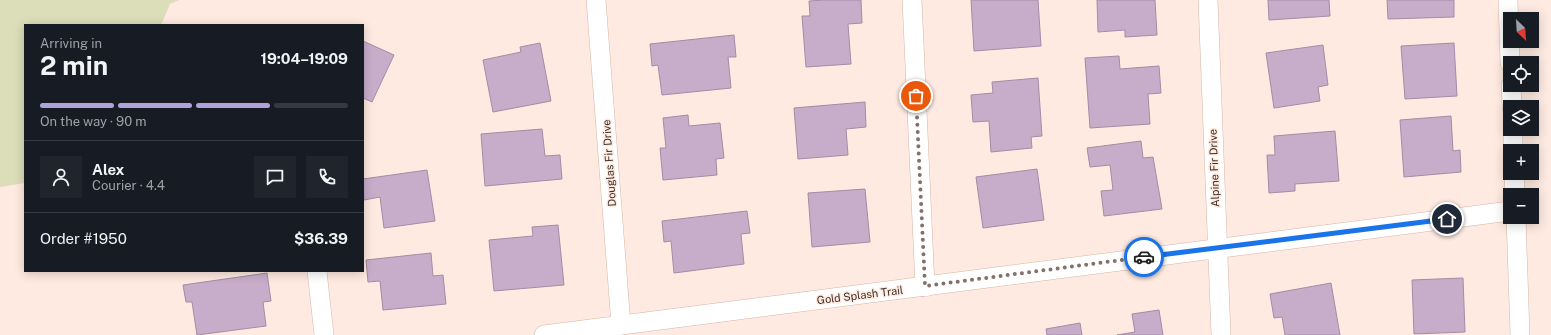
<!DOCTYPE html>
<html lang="en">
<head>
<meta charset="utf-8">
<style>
	body { margin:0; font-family:"Public Sans",sans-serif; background:#20242c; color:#f1f3f6; height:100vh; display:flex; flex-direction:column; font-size:15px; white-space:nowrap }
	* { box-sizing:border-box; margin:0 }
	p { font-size:13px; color:#9ea1a6 }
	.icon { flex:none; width:22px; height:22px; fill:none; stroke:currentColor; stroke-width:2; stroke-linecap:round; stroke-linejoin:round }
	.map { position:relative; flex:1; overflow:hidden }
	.drawer { position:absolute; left:24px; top:24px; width:340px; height:248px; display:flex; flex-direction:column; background:#171b24; border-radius:0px; box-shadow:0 2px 10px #0003 }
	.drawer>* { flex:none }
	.needle { width:26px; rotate:155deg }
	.fabs { position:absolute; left:1503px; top:12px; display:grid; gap:8px }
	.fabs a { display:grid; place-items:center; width:36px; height:36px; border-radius:0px; background:#171b24; box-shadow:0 2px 10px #0003; font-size:20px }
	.pin { position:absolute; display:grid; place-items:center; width:34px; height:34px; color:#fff; margin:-17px; border:2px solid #fff; border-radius:50%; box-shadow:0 1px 4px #0007 }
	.courier { position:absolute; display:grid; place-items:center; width:40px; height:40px; margin:-20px; border:3px solid #1a73e8; border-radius:50%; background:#fff; color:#222; box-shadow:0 1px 5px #0007 }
	.headline em { font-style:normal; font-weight:700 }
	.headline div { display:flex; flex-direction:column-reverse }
	.headline { display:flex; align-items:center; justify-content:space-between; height:68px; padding:0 16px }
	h1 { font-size:26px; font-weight:700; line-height:30px }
	.bar { display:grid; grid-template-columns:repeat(4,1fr); gap:6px 4px; align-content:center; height:48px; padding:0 16px }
	.bar i { height:5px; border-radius:3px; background:#363941 }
	.bar .current { background:#ada2d9 }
	.bar p { grid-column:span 4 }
	.line { display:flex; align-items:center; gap:10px; padding:0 16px; border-top:1px solid #363941 }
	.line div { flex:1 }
	.round { display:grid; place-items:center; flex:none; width:42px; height:42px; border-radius:0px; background:#20242c }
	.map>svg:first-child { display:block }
	.green { fill:#dbdeb8 }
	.building { fill:#c8adcb; stroke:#a28da4 }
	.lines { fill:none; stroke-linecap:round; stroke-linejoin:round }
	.minor-casing { stroke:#d6b6a7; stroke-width:20 }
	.minor { stroke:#fff; stroke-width:19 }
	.done { stroke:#82726b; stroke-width:4; stroke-dasharray:0 7.2 }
	.route { stroke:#1a73e8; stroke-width:5 }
	.labels { text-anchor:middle; stroke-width:3; stroke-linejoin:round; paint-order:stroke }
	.street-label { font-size:11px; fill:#3f322c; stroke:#feeae0 }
</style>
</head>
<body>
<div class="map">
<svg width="1551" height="335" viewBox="0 0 1551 335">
	<rect width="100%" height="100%" fill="#feeae0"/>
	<path class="green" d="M0 0H179L170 4 161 25H25V183L0 187Z"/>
	<g class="building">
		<path d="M824 0H861L862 23 848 24 851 64 806 67 802 16H810L809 1Z"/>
		<path d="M971 0H1038L1041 46 974 51Z"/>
		<path d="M1097 0H1155L1157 35 1125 37V30L1098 32Z"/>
		<path d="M1268 0H1329L1330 16 1269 20Z"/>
		<path d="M1387 0H1454V17L1388 19Z"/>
		<path d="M734 35 736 57H728L731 88 662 95 658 65 652 66 650 44Z"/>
		<path d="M363 41 394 55 372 102 363 98Z"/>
		<path d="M540 43 551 101 493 112 483 60 521 52 520 47Z"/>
		<path d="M1454 43 1457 96 1405 99 1401 46Z"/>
		<path d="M1323 45 1328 85 1318 87 1320 101 1274 108 1266 53Z"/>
		<path d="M1119 56 1120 69 1159 66 1161 93 1148 94 1150 124 1090 128 1085 58Z"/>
		<path d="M1038 78 1042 136 1031 137 1032 148 991 152 989 121 973 122 971 95 993 93 992 82Z"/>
		<path d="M865 102 866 127 846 129 848 155 798 159 794 108Z"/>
		<path d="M688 115 689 126 720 123 724 158 716 159 717 175 663 180 660 148H666L663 118Z"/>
		<path d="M1451 116 1453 151 1460 150 1461 172 1404 177 1400 120Z"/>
		<path d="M542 129 545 156 560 155 562 179 485 186 481 134Z"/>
		<path d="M1335 131 1339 181 1295 184V191L1269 193 1267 155H1275L1274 136Z"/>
		<path d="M1141 141 1143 158 1153 157 1162 209 1104 216 1101 191 1113 190 1110 165 1090 167 1087 148Z"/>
		<path d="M1037 169 1044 220 983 228 976 177Z"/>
		<path d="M427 170 435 221 384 228 380 197 364 200 363 179Z"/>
		<path d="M865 189 870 242 812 247 808 193Z"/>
		<path d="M747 211 750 233 741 234 744 264 674 273 671 241 664 242 662 221Z"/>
		<path d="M558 225 564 285 494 291 489 240 533 236 532 227Z"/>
		<path d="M431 253 433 276 443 275 446 304 383 310 380 281 368 282 366 260Z"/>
		<path d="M267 273 271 301 263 302 266 326 197 335 192 302H186L183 285Z"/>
		<path d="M1463 278 1465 332 1414 334 1412 280Z"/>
		<path d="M1331 283 1340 335H1285L1282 317 1274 318 1270 294Z"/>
		<path d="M1159 310 1163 335H1117L1135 332 1132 314Z"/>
		<path d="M1080 323 1082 335H1047L1046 329Z"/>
	</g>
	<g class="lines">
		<g class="minor-casing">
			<g id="minor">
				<path d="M596 0 621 325"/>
				<path d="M912 0 925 287"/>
				<path d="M1208 0 1221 335"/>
				<path d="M1508 0 1510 63"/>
				<path d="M1511 85 1512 107"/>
				<path d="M1513 129V151"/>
				<path d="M1514 173 1515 195"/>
				<path d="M1516 217 1520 335"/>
				<path d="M317 271 324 335"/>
				<path d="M544 335 1510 211"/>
			</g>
		</g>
		<use href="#minor" class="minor"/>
	</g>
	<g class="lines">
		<path class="done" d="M916 96 925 286 1144 257"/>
		<path class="route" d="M1144 257 1447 219"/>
	</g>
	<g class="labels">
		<g class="street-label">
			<text transform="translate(609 163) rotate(-94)" y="4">Douglas Fir Drive</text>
			<text transform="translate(1214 168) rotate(-92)" y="4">Alpine Fir Drive</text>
			<text transform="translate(860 295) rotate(-7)" y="4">Gold Splash Trail</text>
		</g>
	</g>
</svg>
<div class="fabs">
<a><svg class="needle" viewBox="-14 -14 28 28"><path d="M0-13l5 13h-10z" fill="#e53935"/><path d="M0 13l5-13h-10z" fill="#9ea1a6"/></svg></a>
<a><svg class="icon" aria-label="locate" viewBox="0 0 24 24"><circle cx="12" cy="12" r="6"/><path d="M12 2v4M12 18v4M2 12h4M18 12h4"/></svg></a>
<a><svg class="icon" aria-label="layers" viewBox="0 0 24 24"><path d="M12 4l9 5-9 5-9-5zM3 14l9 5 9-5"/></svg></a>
<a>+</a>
<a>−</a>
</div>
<div class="pin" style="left:916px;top:96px;background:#ea580c"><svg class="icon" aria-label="bag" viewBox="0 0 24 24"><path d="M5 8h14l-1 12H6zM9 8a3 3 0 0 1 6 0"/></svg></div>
<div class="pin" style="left:1447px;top:219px;background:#1f2937"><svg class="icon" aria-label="home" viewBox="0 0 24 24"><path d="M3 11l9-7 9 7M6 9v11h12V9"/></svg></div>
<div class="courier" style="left:1144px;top:257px"><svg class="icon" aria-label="car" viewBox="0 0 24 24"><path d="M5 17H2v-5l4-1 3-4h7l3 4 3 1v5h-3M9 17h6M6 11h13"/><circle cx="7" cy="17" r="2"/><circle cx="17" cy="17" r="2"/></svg></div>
<section class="drawer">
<div class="headline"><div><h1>2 min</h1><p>Arriving in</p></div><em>19:04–19:09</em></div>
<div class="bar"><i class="current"></i><i class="current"></i><i class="current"></i><i></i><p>On the way · 90 m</p></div>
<div class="line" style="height:72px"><a class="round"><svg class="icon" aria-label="person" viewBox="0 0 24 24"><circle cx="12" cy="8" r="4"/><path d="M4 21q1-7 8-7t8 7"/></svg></a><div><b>Alex</b><p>Courier · 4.4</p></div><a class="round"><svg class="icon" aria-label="chat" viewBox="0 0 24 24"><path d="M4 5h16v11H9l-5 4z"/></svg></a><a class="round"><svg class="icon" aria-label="phone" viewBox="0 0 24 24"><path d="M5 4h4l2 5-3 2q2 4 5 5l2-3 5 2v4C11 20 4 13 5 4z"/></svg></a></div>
<div class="line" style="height:52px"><div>Order #1950</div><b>$36.39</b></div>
</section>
</div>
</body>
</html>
